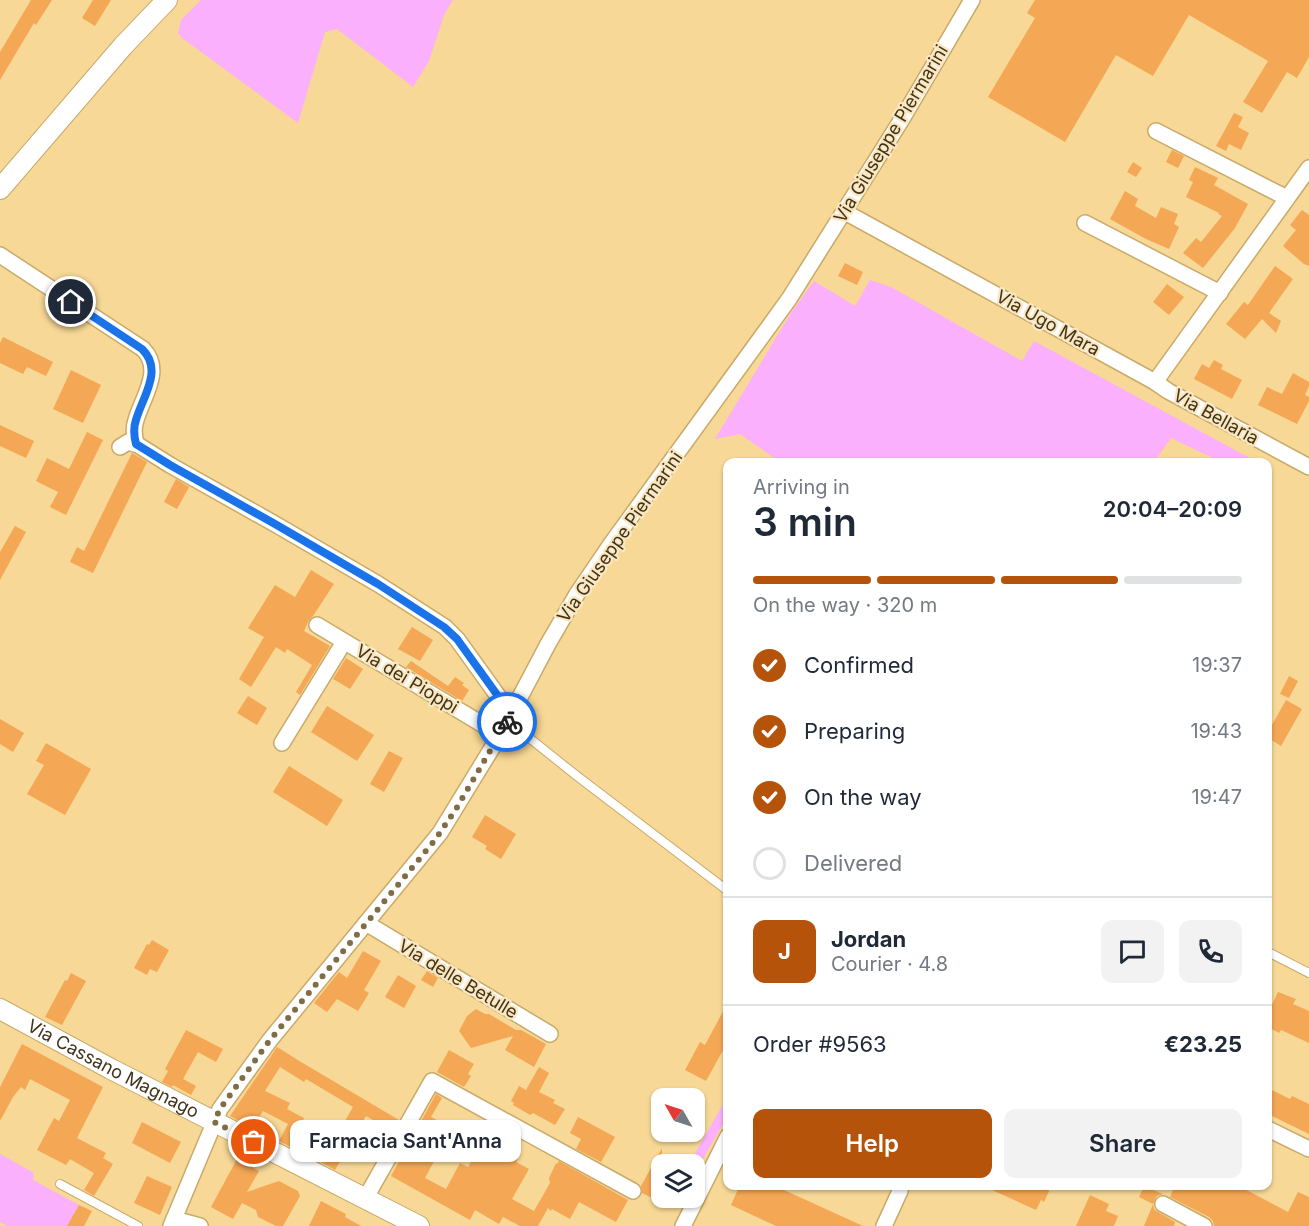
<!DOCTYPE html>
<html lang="en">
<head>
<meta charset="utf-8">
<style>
	body { margin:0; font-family:Inter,sans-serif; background:#f2f2f3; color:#1f2937; height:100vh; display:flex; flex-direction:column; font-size:22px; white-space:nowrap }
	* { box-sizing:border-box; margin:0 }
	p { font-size:20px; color:#747a83 }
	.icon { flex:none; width:33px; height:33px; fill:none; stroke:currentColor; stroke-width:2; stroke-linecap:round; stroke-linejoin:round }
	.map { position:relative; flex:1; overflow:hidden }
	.details { position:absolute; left:723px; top:458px; width:549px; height:732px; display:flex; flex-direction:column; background:#fff; border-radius:12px; box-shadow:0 2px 4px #0004 }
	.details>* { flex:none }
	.needle { width:39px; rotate:309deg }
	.tools { position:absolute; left:651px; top:1088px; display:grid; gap:12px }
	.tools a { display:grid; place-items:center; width:54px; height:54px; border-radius:12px; background:#fff; box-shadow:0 2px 4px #0004; font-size:30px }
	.pin { position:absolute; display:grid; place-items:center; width:51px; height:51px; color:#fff; margin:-26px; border:3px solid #fff; border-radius:50%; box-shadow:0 2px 6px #0007 }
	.courier { position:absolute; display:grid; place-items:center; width:60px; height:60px; margin:-30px; border:4px solid #1a73e8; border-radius:50%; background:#fff; color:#222; box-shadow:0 2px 8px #0007 }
	.bubble { position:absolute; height:42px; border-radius:12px; background:#fff; box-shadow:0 2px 4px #0004; font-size:20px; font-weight:600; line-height:42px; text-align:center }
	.headline em { font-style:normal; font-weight:600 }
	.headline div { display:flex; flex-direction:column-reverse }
	.headline { display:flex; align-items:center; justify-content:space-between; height:102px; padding:0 30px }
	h1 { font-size:39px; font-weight:600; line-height:45px }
	.bar { display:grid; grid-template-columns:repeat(4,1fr); gap:9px 6px; align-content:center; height:72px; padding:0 30px }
	.bar i { height:8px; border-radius:4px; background:#e0e1e3 }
	.bar .on { background:#b45309 }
	.bar p { grid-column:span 4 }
	.line { display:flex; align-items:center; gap:15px; padding:0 30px; border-top:2px solid #e0e1e3 }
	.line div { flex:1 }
	.round { display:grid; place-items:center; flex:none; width:63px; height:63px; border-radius:12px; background:#f2f2f3 }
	ol { padding:0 30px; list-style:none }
	li { display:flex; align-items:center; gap:18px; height:66px }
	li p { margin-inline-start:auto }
	li .icon { padding:6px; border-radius:50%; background:#b45309; color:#fff; stroke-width:4 }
	li:last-child { color:#747a83 }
	li i { width:33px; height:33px; border:3px solid #e0e1e3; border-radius:50% }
	.cta { display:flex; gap:12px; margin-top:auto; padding:12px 30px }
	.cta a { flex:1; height:69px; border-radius:12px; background:#b45309; color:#fff; font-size:24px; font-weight:600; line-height:69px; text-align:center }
	.cta a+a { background:#f2f2f3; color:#1f2937 }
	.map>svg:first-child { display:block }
	.green { fill:#fab0fc }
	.building { fill:#f4a754; fill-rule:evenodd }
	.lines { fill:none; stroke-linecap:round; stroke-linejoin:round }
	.service-casing { stroke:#c8aa69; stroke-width:10 }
	.minor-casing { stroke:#c8aa69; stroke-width:18 }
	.tertiary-casing { stroke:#c8aa69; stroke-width:22 }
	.service { stroke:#fff; stroke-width:8 }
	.minor { stroke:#fff; stroke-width:15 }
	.tertiary { stroke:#fff; stroke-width:20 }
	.done { stroke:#816d45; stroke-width:6; stroke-dasharray:0 10.8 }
	.route { stroke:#1a73e8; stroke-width:8 }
	.labels { text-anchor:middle; stroke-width:4.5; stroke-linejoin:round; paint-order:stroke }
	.street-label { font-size:18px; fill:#413419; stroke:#fae7c1 }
</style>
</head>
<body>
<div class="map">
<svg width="1309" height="1226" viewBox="0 0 1309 1226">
	<rect width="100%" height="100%" fill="#f7d896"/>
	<g class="green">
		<path d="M201 0H453L444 15 429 61 413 87 337 29 325 32 298 123 182 38 178 33 181 20Z"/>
		<path d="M870 280 891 287 1022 361 1034 341 1257 462H1221L1171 438 1154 462H780L740 434 715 439 791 313 814 281 855 306Z"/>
		<path d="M725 1101 727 1102V1117L695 1173 694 1164H689Z"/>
		<path d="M0 1154 34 1173 33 1180 79 1205 67 1226H8L0 1222Z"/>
	</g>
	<g class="building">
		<path d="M31 0H52L36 25 34 23 0 80V52Z"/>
		<path d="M93 0H111L95 26 82 18Z"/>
		<path d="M1035 0H1309V57L1297 78 1287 72 1262 113 1243 102 1268 61 1189 15 1153 76 1116 55 1065 142 988 97 1035 18 1027 13Z"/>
		<path d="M1234 113 1243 117 1238 127 1249 133 1241 150 1229 144 1226 151 1216 146Z"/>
		<path d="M1172 150 1184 156 1178 168 1166 162Z"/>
		<path d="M1133 162 1142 168 1136 177 1127 172Z"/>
		<path d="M1195 167 1218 178 1214 185 1248 204 1235 228 1203 268 1183 253 1196 238 1201 242 1222 216 1218 214 1219 213 1186 197 1193 182 1189 180Z"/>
		<path d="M1125 191 1138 199 1135 206 1156 218 1161 207 1178 214 1174 224 1179 227 1169 249 1146 239 1110 219Z"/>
		<path d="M1302 210 1309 215V266L1304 264 1283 246 1296 230 1290 225Z"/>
		<path d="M845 263 863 272 857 285 838 276Z"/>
		<path d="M1275 266 1293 279 1269 313 1281 321 1276 333 1262 319 1245 339 1226 324 1244 302 1248 305Z"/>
		<path d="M1167 284 1184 297 1169 315 1153 302Z"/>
		<path d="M3 337 53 362 46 376 27 367 23 374 0 363V343Z"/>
		<path d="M1214 360 1223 365 1221 369 1242 380 1232 399 1194 379 1202 364 1209 368Z"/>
		<path d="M71 370 101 385 83 423 53 409Z"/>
		<path d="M1293 373 1309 382V386L1305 395 1309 397V401L1297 424 1258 405 1267 387 1282 394Z"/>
		<path d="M0 425 34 441 26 458 0 446Z"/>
		<path d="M87 432 103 440 66 515 50 507 58 492 36 481 47 458 69 469Z"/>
		<path d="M132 453 147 462 93 573 70 562 77 547 84 551Z"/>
		<path d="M176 479 189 487 177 509 164 502Z"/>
		<path d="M15 526 26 532 0 580V552Z"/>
		<path d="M311 570 334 584 313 616 309 620 304 631 330 646 300 695 296 692 312 665 287 649 285 653 276 647 251 687 239 679 264 637 248 628 275 585 295 597Z"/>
		<path d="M412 627 433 640 420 661 398 649Z"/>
		<path d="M346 658 363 669 350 689 333 679Z"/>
		<path d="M411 661 448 686 455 677 464 683 462 685 469 690 462 701 406 667Z"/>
		<path d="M1289 676 1298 681 1289 698 1280 694Z"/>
		<path d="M248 696 267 708 257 725 237 713Z"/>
		<path d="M1286 700 1302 709 1281 746 1268 738V732Z"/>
		<path d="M327 706 374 735 357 761 311 732Z"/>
		<path d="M0 719 24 733 13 752 0 744Z"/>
		<path d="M46 743 91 769 65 815 27 794 44 765 36 761Z"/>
		<path d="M389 751 403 758 384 792 370 784Z"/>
		<path d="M289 766 343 800 327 826 273 792Z"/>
		<path d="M485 815 516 834 501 859 485 849 487 846 472 837Z"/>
		<path d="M152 940 169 950 157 972 150 969 147 975 134 968 147 944 149 945Z"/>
		<path d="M363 951 381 961 364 990 369 993 358 1011 337 999 327 1012 314 1003 339 972 347 978Z"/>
		<path d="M427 971 438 978 433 987 421 980Z"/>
		<path d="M71 973 86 981 62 1025 45 1017 65 980 67 981Z"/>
		<path d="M398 975 416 986 404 1008 385 997Z"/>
		<path d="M1278 992 1296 999 1293 1004 1309 1011V1043L1281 1030 1279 1033 1268 1027V1013Z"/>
		<path d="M728 1002V1041L706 1081 685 1070 700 1042 705 1045Z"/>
		<path d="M476 1009 485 1014H489L516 1030H521L546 1044 534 1067 505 1050 513 1036 471 1048 459 1031 467 1016Z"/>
		<path d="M186 1030 223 1049 216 1062 198 1052 183 1079 196 1086 191 1095 173 1085 172 1087 162 1082 168 1071 165 1069Z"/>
		<path d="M22 1044 103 1087 77 1138 106 1153 103 1158 113 1164 94 1196 84 1190 94 1173 70 1159 66 1165 37 1150 54 1118 59 1121 70 1100 30 1079 25 1090 21 1087 13 1097 0 1121V1087Z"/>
		<path d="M277 1047 301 1062 399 1120 392 1131 366 1116 335 1170 321 1162 325 1156 304 1145 300 1152 279 1141 288 1124 263 1111 255 1124 246 1118 243 1123 230 1116ZM280 1067 304 1082 306 1079 353 1107 334 1140 302 1123 304 1118 287 1109 290 1103 265 1091Z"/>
		<path d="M449 1050 474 1064 468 1074 471 1076 464 1087 437 1072Z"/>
		<path d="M539 1067 549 1073 539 1092 555 1100 553 1103 565 1109 555 1125 533 1113 530 1115 513 1105 514 1103 511 1101 519 1086 526 1090Z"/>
		<path d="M1268 1088 1290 1099 1292 1096 1309 1104V1134L1268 1114Z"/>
		<path d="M436 1094 442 1098 431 1117 452 1128 425 1178 446 1189 460 1163 468 1167 492 1125 505 1132 497 1146 518 1158 516 1162 529 1169 512 1199 534 1211 550 1183 549 1178 556 1163 557 1164 559 1161 628 1200 616 1222 579 1202 570 1219 552 1209 551 1211 548 1208 538 1226H520L503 1217 499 1224 475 1210 470 1220 391 1176Z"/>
		<path d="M578 1117 615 1137 601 1162 576 1149 581 1139 570 1133Z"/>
		<path d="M142 1122 181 1142 170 1163 132 1143Z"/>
		<path d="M662 1148V1179L652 1198 642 1193 641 1186Z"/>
		<path d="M237 1159 259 1171 247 1192 279 1181 298 1191 300 1196 283 1226H276L258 1217 256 1210 242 1203 233 1219 211 1207Z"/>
		<path d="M147 1176 172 1187 160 1215 134 1203Z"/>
		<path d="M740 1185H773L863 1226H776L731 1205Z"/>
		<path d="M981 1185H1052L1044 1202 1041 1200 1036 1210Z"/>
		<path d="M1175 1185H1237L1288 1212 1298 1192 1309 1197V1226H1214L1213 1221 1209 1217 1170 1197Z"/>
		<path d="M1144 1186 1163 1194 1157 1196 1153 1204 1139 1197Z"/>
		<path d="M1090 1195 1109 1204 1106 1211 1118 1216 1114 1226H1076Z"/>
		<path d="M321 1201 346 1214 345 1217 361 1226H309Z"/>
		<path d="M1153 1204 1154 1209 1158 1212 1175 1222 1174 1226H1144Z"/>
		<path d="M79 1205 92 1211 84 1226H67Z"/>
	</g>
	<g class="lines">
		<g class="service-casing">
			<g id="service">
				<path d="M508 721 577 776 728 891"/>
				<path d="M1268 952 1309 973"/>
				<path d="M60 1184 138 1226"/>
			</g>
		</g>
		<g class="minor-casing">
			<g id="minor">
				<path d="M1156 131 1287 198"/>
				<path d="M845 212 1155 382 1168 391 1309 467"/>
				<path d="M1085 223 1220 293"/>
				<path d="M0 255 143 349C164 370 142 398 136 420 133 428 134 436 136 444"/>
				<path d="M1155 382 1309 168"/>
				<path d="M120 447 128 442 138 445 170 465 275 524 378 584 445 627 457 639 503 703 512 713"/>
				<path d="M317 625 500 735"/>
				<path d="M282 743 344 642"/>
				<path d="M366 923 550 1034"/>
				<path d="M1268 1129 1309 1149"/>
				<path d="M365 1199 432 1081 633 1191"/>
				<path d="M1163 1204 1204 1226"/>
				<path d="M174 1219 200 1226"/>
				<path d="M171 1226 220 1109 270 1040 440 833 500 735 548 644 577 594 611 544 789 299 902 119 972 0"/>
				<path d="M683 1226 728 1136"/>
				<path d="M884 1226 900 1191 901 1185"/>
			</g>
		</g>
		<g class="tertiary-casing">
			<g id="tertiary">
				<path d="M0 189 123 46 167 0"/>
				<path id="s1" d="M0 1009 111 1069 419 1226"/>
			</g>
		</g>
		<use href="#service" class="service"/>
		<use href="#minor" class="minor"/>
		<use href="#tertiary" class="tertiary"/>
	</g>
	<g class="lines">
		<path class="done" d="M254 1142 214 1122 220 1109 270 1040 435 840 456 809 507 722"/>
		<path class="route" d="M71 302 142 349C164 370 142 398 136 420 133 428 134 436 136 444L170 465 275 524 378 584 444 627 457 639 503 703 512 713 507 722"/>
	</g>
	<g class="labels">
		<g class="street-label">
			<text transform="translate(891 134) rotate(-59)" y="6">Via Giuseppe Piermarini</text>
			<text transform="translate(1048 323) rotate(29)" y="6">Via Ugo Mara</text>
			<text transform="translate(1216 417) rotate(29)" y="6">Via Bellaria</text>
			<text transform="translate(620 537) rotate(-55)" y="6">Via Giuseppe Piermarini</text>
			<text transform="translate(407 679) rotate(31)" y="6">Via dei Pioppi</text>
			<text transform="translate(458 979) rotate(31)" y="6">Via delle Betulle</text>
			<text dy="6" stroke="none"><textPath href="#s1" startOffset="128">Via Cassano Magnago</textPath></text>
		</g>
	</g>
</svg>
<div class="tools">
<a><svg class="needle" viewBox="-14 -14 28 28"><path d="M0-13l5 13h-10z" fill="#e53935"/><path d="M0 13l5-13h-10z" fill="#747a83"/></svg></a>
<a><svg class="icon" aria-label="layers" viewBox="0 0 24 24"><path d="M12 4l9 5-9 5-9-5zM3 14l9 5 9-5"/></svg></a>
</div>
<div class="pin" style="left:254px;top:1142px;background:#ea580c"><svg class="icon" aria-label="bag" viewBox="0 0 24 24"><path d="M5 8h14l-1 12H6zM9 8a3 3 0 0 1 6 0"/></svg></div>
<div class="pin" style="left:71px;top:302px;background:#1f2937"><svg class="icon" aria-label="home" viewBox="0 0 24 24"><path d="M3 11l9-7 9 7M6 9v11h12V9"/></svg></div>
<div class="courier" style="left:507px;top:722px"><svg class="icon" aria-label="bike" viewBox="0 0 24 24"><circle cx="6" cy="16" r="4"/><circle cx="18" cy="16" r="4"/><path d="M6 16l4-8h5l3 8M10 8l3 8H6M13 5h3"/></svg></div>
<div class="bubble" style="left:290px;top:1120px;width:231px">Farmacia Sant'Anna</div>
<section class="details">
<div class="headline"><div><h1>3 min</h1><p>Arriving in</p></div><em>20:04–20:09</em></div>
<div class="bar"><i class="on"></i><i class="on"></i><i class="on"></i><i></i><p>On the way · 320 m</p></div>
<ol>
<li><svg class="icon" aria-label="check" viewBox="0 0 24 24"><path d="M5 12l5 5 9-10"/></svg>Confirmed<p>19:37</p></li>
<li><svg class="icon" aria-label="check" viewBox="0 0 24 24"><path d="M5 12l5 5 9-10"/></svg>Preparing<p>19:43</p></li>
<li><svg class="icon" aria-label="check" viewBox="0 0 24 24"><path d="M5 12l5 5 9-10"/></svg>On the way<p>19:47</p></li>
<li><i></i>Delivered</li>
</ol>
<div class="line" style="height:108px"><b class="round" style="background:#b45309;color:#fff">J</b><div><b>Jordan</b><p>Courier · 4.8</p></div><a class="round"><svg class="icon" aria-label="chat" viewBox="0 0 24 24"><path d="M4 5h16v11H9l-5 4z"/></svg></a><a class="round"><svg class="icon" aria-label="phone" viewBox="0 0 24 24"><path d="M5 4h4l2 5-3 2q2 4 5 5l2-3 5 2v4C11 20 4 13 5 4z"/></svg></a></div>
<div class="line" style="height:78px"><div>Order #9563</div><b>€23.25</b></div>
<div class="cta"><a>Help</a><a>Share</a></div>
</section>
</div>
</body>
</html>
